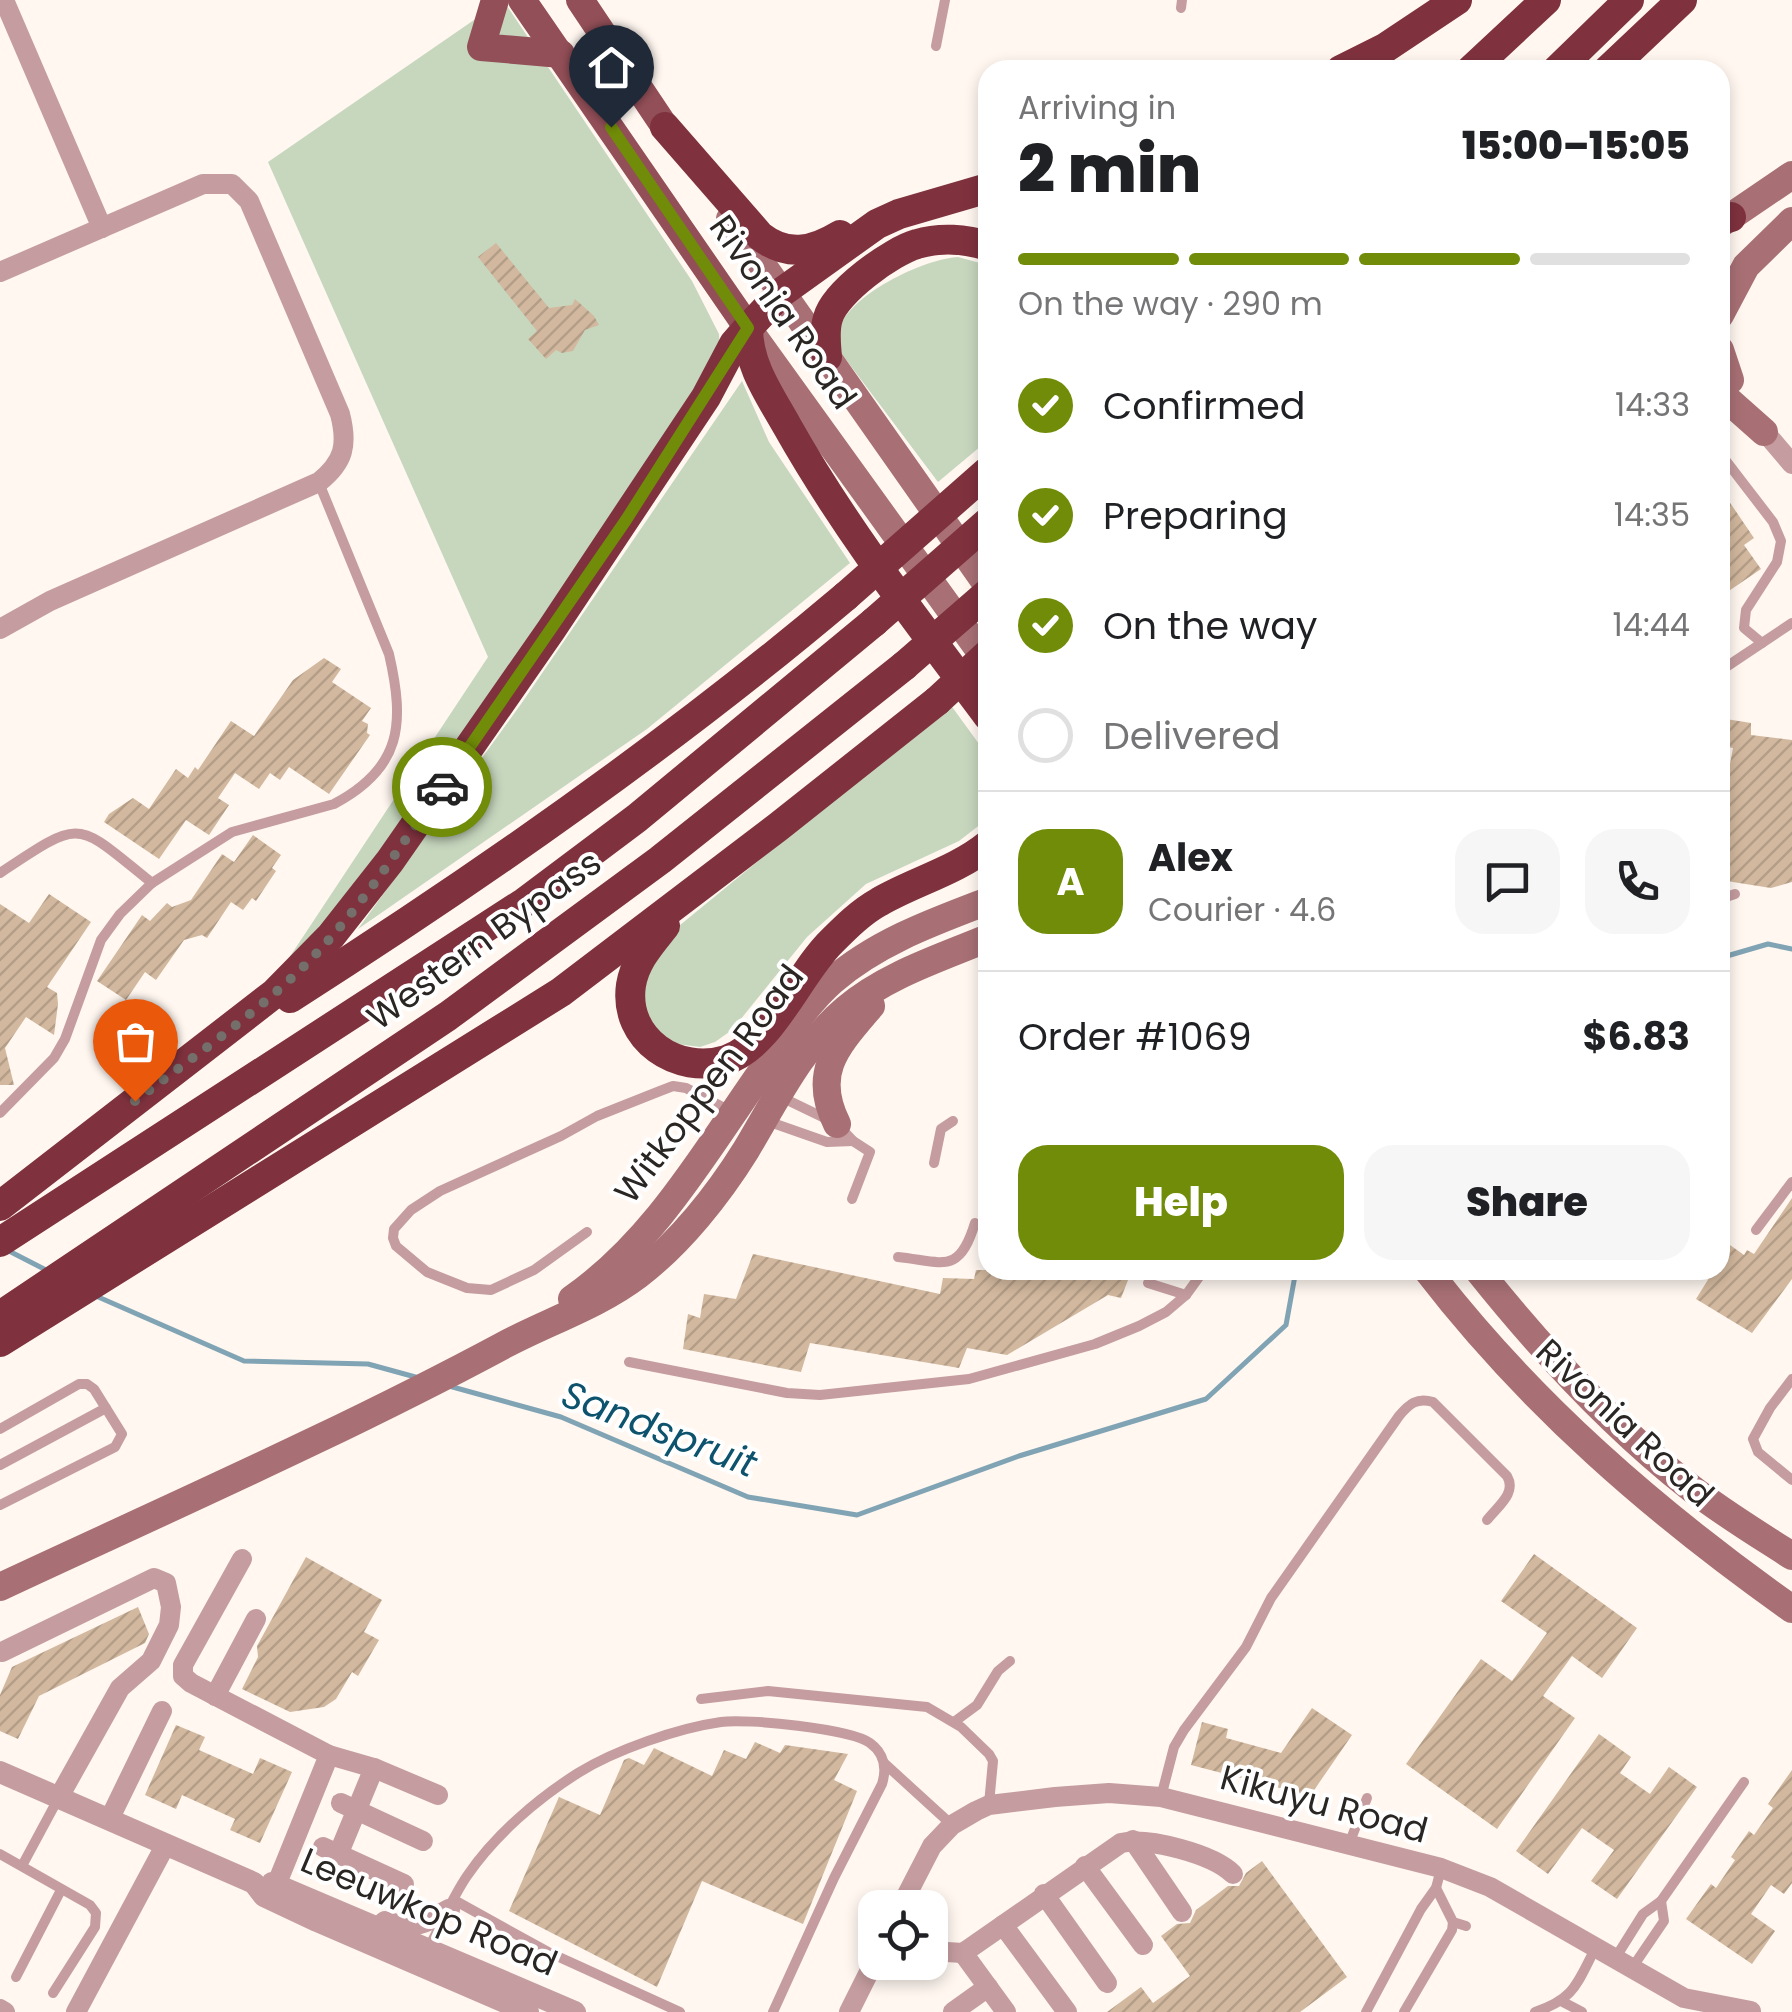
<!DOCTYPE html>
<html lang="en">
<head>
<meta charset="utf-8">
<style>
	body { margin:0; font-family:Poppins,sans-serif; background:#f6f6f6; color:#202124; height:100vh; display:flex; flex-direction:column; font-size:38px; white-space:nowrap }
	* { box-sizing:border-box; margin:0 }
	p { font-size:32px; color:#757577 }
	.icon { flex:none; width:55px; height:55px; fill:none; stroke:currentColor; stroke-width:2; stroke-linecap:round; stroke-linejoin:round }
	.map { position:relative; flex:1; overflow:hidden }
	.panel { position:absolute; left:978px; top:60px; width:752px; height:1220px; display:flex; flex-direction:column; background:#fff; border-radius:30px; box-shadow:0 5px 15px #0003 }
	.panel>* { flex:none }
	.buttons { position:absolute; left:858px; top:1890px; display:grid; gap:20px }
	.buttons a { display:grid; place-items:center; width:90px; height:90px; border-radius:20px; background:#fff; box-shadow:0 5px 15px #0003; font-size:50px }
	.pin { position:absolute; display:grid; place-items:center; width:85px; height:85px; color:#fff; margin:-102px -42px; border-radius:50% 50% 50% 0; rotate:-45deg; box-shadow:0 0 10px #0007 }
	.pin .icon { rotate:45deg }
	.courier { position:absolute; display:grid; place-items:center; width:100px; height:100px; margin:-50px; border:8px solid #708c08; border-radius:50%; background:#fff; color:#222; box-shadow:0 2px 12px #0007 }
	.summary em { font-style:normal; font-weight:800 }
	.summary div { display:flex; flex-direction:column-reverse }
	.summary { display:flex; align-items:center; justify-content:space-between; height:170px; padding:0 40px }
	h1 { font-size:65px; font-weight:800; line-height:75px }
	.bar { display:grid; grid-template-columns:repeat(4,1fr); gap:15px 10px; align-content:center; height:120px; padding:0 40px }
	.bar i { height:12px; border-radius:8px; background:#e0e0e0 }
	.bar .active { background:#708c08 }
	.bar p { grid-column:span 4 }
	.line { display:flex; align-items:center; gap:25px; padding:0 40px; border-top:2px solid #e0e0e0 }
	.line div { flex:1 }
	.round { display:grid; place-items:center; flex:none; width:105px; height:105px; border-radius:30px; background:#f6f6f6 }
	ol { padding:0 40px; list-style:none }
	li { display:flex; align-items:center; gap:30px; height:110px }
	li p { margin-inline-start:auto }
	li .icon { padding:10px; border-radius:50%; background:#708c08; color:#fff; stroke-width:4 }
	li:last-child { color:#757577 }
	li i { width:55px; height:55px; border:5px solid #e0e0e0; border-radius:50% }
	.action { display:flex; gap:20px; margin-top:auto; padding:20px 40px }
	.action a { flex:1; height:115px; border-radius:30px; background:#708c08; color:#fff; font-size:40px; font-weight:800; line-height:115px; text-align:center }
	.action a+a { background:#f6f6f6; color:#202124 }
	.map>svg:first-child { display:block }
	.grass { fill:#c7d7be }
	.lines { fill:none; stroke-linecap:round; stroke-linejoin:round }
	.stream { stroke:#81a4b5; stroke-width:5 }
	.building { fill:url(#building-hatch) }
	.service { stroke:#c59da0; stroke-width:10 }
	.minor { stroke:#c59da0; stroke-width:20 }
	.tertiary { stroke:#c59da0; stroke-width:22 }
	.secondary { stroke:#a87075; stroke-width:28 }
	.primary { stroke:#934f58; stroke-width:28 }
	.motorway { stroke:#7f323e; stroke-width:30 }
	.motorway-bridge { stroke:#7f323e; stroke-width:30 }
	.done { stroke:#746f6b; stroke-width:10; stroke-dasharray:0 18 }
	.route { stroke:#708c08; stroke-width:12 }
	.labels { text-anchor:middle; stroke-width:8; stroke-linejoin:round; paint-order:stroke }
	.street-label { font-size:35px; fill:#292623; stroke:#fff }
	.water-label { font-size:38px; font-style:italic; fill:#0d536d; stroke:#fff }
</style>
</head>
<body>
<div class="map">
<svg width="1792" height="2012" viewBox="0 0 1792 2012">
	<defs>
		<pattern id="building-hatch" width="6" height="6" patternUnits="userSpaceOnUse" patternTransform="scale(2.5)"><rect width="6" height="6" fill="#d2b89e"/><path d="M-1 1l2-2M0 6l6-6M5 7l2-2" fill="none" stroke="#b49e88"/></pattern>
	</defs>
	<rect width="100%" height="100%" fill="#fff7f0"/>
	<g class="grass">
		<path d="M503 0 692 281 719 334 720 352 427 792 308 947 285 964 488 657 268 162Z"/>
		<path d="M958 257 987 265V441L938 482 838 349C838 343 837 338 838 332 847 295 924 259 958 257Z"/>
		<path d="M742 381 769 442 850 563 647 729 358 929 521 704Z"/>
		<path d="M950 704 987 755 986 820 959 841 866 884 807 937 732 1030 715 1042 700 1047 677 1044 649 1026 637 974 663 939Z"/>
	</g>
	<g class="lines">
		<g class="stream">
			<path d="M1720 958 1768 944 1792 949"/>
			<path d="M7 1250 46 1270"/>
			<path d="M96 1296 244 1361 368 1364 419 1378"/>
			<path d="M449 1386 561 1417 748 1497 857 1515 1019 1456 1206 1399 1286 1325 1296 1270"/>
		</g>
	</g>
	<g class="building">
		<path d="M496 243 549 308 572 305 575 299 594 316 599 325 585 330 573 351 562 353 556 350 546 359 528 339 537 331 478 257Z"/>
		<path d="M1720 488 1754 538 1744 545 1761 569 1720 597Z"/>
		<path d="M324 658 341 669 332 682 371 708 362 721 368 724 367 733 370 735 329 794 289 767 280 780 270 773 259 789 235 773 218 798 229 805 209 835 186 820 159 859 104 822 109 814 133 798 149 809 176 769 188 778 195 767 198 770 231 721 254 736 293 680Z"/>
		<path d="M1726 719 1751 723V735L1792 740V882L1771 888 1720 880V817L1733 748 1722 746Z"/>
		<path d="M253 835 281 855 272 868 276 871 256 901 252 898 243 910 231 902 207 938 202 935 184 940 156 980 145 972 126 1000 97 981 142 915 150 921 167 903 172 907 191 900 222 854 234 862Z"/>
		<path d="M49 894 91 922 47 987 57 993 58 1004 54 1035 26 1017 5 1048 14 1085H0V904L29 923Z"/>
		<path d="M1792 1198V1279L1752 1333 1696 1299 1714 1270H1720V1261L1730 1245 1744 1255 1747 1250 1754 1254Z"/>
		<path d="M753 1254 940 1294 943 1278 974 1279 976 1270H1132L1121 1298 1108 1295 1007 1355 967 1348 959 1368 810 1343 801 1372 683 1349 688 1314 700 1318 704 1294 736 1299Z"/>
		<path d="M1534 1554 1637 1628 1602 1678 1572 1656 1543 1696 1575 1718 1497 1829 1406 1764 1481 1659 1512 1681 1547 1633 1501 1601Z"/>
		<path d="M306 1557 382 1600 364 1632 379 1640 358 1676 352 1672 336 1699 324 1707 290 1712 242 1689 258 1657 257 1646Z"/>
		<path d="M138 1607 149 1634 145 1643 39 1696 18 1739 0 1731V1695L12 1667Z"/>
		<path d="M1312 1708 1352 1735 1310 1796 1191 1765 1202 1722 1228 1729 1226 1738 1281 1753Z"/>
		<path d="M176 1725 205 1737 199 1750 253 1774 260 1758 292 1772 260 1843 230 1830 235 1819 182 1795 176 1809 145 1795Z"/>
		<path d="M1599 1734 1631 1757 1620 1773 1650 1794 1669 1767 1697 1787 1617 1899 1591 1881 1614 1850 1582 1828 1548 1874 1516 1851Z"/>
		<path d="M755 1742 780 1753 785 1745 848 1754 834 1780 857 1791 803 1924 702 1881 657 1987 509 1911 559 1797 600 1815 624 1760 629 1758 644 1765 654 1748 712 1776 724 1750 746 1759Z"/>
		<path d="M1792 1770V1883L1784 1894 1771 1885 1751 1914 1775 1931 1752 1964 1686 1919 1711 1884 1716 1888 1735 1860 1731 1857 1749 1831 1754 1835 1773 1808 1768 1804Z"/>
		<path d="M1262 1861 1347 1977 1300 2012H1107L1141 1987 1153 2003 1190 1976 1161 1936 1177 1924 1190 1923 1196 1910 1228 1886H1239L1246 1873Z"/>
	</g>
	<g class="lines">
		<g class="service">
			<path d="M1181 8 1182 0"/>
			<path d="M936 46 945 0"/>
			<path d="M1720 453 1773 522 1781 541 1777 562 1746 610 1744 628 1762 643"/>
			<path d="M1720 671 1792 623"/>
			<path d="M0 873C84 817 75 821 152 883"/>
			<path d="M1720 899 1735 894"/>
			<path d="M779 1096 837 1124 853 1141 870 1152 852 1199"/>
			<path d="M0 1113 54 1058 65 1039 101 940 120 914 152 883 232 832 334 804C402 768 405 724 389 654L319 483"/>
			<path d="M767 1121 827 1142 853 1141"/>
			<path d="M934 1163 941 1129 953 1121"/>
			<path d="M1756 1230 1792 1182"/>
			<path d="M587 1232 534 1270 491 1290 467 1288 427 1272 396 1246 393 1238 394 1229 411 1210 440 1191 561 1136 597 1116 660 1091 673 1086 686 1088 732 1112"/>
			<path d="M898 1257C944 1262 959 1275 975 1223"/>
			<path d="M1148 1283 1186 1295"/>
			<path d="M629 1362 787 1393 820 1395 969 1379 1095 1344 1139 1326 1166 1312 1186 1295 1204 1270"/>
			<path d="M1792 1379 1770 1408 1753 1439 1758 1452 1792 1480"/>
			<path d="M0 1429 79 1384H87L94 1389 122 1434 115 1447 0 1505"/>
			<path d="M0 1465 106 1408"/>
			<path d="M701 1699 768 1691 927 1707 961 1727 989 1754 993 1761 989 1804"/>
			<path d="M954 1722 977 1705 998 1671 1010 1661"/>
			<path d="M884 1763 952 1825"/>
			<path d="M1161 1797 1174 1747 1184 1730 1246 1647 1271 1598 1399 1416C1409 1404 1417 1397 1433 1402L1507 1476C1517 1493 1498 1506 1487 1520"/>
			<path d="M1349 1844 1367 1798"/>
			<path d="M0 1854 90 1905 96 1913 95 1927 53 1993"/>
			<path d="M23 1864 58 1799"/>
			<path d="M1436 1888 1453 1922 1466 1926"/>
			<path d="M454 1900 548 1952 680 2012"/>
			<path d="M428 1949C441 1925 452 1898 467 1876 495 1835 537 1799 578 1773 615 1750 678 1728 721 1722 746 1718 851 1729 870 1743 884 1753 887 1768 882 1784L834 1878 773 2012"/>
			<path d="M1616 1957 1643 1914 1661 1901 1744 1782"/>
			<path d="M1632 1968 1664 1921 1661 1901"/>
			<path d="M16 1977 61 1890"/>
			<path d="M1563 2002 1582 2012"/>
			<path d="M1366 2012 1421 1909 1436 1888 1441 1869"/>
			<path d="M1404 2012 1452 1930 1453 1922"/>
			<path d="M1535 2012C1575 1999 1577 1983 1596 1947"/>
		</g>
		<g class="minor">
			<path d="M4 0 102 228"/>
			<path d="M0 272 203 184H232L249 201 340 414C348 445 344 462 319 482L50 601 0 629"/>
			<path d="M1758 424 1792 464"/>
			<path d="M242 1559 183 1665V1676L191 1683 329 1755 271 1898"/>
			<path d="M2 1652 154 1578 166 1583 171 1607 169 1625 151 1661 120 1688 59 1797"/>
			<path d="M215 1696 256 1619"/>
			<path d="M329 1755 374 1768 438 1795"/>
			<path d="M341 1803 423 1841"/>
			<path d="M109 1820 162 1711"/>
			<path d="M1133 1840 1182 1912"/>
			<path d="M323 1847 404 1884"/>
			<path d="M338 1855 374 1768"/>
			<path d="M1085 1866 1143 1945"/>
			<path d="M1044 1894 1107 1983"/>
			<path d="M900 1908 932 1846 952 1825 976 1811 989 1805 1055 1797 1109 1793 1161 1797 1441 1868 1490 1887 1684 1998 1751 2011"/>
			<path d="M1003 1925 1067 2012"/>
			<path d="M930 1951 963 1953 1121 1843C1148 1837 1213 1854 1233 1874"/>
			<path d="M963 1953 1006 2012"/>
			<path d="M0 2009 5 2012"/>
			<path d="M76 2012 166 1844"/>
			<path d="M849 2012 875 1960"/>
			<path d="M953 2012 988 1987"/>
		</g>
		<g class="tertiary">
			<path d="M0 1772 254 1883 264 1896 317 1921 528 2012"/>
			<path d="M272 1883 575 2012"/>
			<path d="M385 1922C409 1930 428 1922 449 1910"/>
		</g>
		<g class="secondary">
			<path d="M730 219 988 586"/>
			<path d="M1720 224 1792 175"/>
			<path d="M1720 315 1746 266 1792 221"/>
			<path d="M748 329 988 662"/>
			<path d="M1720 350 1730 380"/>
			<path d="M1720 393 1764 432"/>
			<path d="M837 1124C811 1072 837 1046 871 1006"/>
			<path d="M1427 1270C1530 1404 1655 1512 1792 1609"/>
			<path d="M1478 1270C1541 1349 1611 1425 1691 1488 1723 1513 1758 1534 1792 1556"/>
			<path d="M572 1299C655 1241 705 1152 762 1071 783 1040 804 1006 832 981 877 942 933 922 988 901"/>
			<path d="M0 1587C169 1508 340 1433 504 1345 549 1321 597 1306 638 1275 680 1243 718 1195 746 1150 776 1100 801 1047 846 1009 886 975 940 958 988 938"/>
		</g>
		<g class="primary">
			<path d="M495 0 481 47 561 54"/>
			<path d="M522 0 748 328"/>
			<path d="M580 0 665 127"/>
		</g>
		<g class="motorway">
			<path d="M1341 70 1385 48 1457 0"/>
			<path d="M1471 70 1546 0"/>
			<path d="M1557 70 1629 0"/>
			<path d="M1608 70 1682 0"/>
			<path d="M665 127 760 236C787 257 812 252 840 235"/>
			<path d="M1720 220 1731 217"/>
			<path d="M748 328C748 365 769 394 787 426 845 529 917 621 988 716"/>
			<path d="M827 357C826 345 824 330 828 318 835 292 892 251 917 244 940 237 966 239 988 246"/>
			<path d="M665 926C650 945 635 961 631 985 623 1040 678 1075 726 1060 772 1045 798 974 832 941 846 927 861 912 879 902 913 882 956 871 988 845"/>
			<path d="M290 998C483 875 671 744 846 596"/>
			<path d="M0 1206 275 993 331 936 390 861 551 630 706 397 734 344 748 328 782 292 877 224 899 214 988 188"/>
			<path d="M0 1242 525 902 637 818 874 622"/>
			<path d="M0 1316 448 1016 660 860 904 666"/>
			<path d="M0 1342 561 992 778 827 937 701"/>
		</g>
		<g class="motorway-bridge">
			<path d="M846 596 988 471"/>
			<path d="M874 622 988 522"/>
			<path d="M904 666 988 593"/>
			<path d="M937 701 988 654"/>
		</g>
	</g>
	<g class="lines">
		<path class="done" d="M135 1101C190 1059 249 1019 299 971 355 917 398 850 442 787"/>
		<path class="route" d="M442 787 626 520 748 328 611 127"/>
	</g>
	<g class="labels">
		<g class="street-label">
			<text transform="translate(783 312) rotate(55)" y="12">Rivonia Road</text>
			<text transform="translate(484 940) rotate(-36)" y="12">Western Bypass</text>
			<text transform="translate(709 1084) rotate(-53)" y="12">Witkoppen Road</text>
			<text transform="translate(1625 1423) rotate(43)" y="12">Rivonia Road</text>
			<text transform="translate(1324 1804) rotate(15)" y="12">Kikuyu Road</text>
			<text transform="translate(429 1912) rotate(23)" y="12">Leeuwkop Road</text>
		</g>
		<g class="water-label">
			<text transform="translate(659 1429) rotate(21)" y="13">Sandspruit</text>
		</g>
	</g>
</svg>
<div class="buttons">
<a><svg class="icon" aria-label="locate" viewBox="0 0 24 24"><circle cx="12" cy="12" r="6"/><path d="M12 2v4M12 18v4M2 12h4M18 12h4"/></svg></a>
</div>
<div class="pin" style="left:135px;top:1101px;background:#ea580c"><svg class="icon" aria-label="bag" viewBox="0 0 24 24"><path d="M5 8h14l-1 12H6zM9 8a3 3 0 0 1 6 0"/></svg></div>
<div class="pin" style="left:611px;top:127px;background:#1f2937"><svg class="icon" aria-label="home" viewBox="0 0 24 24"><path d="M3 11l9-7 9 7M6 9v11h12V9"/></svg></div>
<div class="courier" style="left:442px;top:787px"><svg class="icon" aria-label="car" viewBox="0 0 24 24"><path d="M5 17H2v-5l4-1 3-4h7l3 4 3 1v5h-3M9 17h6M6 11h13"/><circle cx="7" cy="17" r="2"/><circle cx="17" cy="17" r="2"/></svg></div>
<section class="panel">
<div class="summary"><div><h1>2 min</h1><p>Arriving in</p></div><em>15:00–15:05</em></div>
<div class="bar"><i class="active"></i><i class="active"></i><i class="active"></i><i></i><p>On the way · 290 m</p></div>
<ol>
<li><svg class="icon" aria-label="check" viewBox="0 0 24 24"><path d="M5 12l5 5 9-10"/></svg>Confirmed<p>14:33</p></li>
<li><svg class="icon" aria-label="check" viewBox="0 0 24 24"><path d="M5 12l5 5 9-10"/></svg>Preparing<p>14:35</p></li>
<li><svg class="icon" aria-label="check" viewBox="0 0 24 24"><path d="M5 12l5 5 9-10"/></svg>On the way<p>14:44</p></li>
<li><i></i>Delivered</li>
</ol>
<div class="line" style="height:180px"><b class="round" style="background:#708c08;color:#fff">A</b><div><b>Alex</b><p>Courier · 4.6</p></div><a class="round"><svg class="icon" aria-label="chat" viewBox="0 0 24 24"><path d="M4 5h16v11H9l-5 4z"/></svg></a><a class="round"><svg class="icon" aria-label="phone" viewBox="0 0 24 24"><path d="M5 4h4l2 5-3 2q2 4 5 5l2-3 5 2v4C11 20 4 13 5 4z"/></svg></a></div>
<div class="line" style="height:130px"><div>Order #1069</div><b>$6.83</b></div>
<div class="action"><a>Help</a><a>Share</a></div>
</section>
</div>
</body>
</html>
